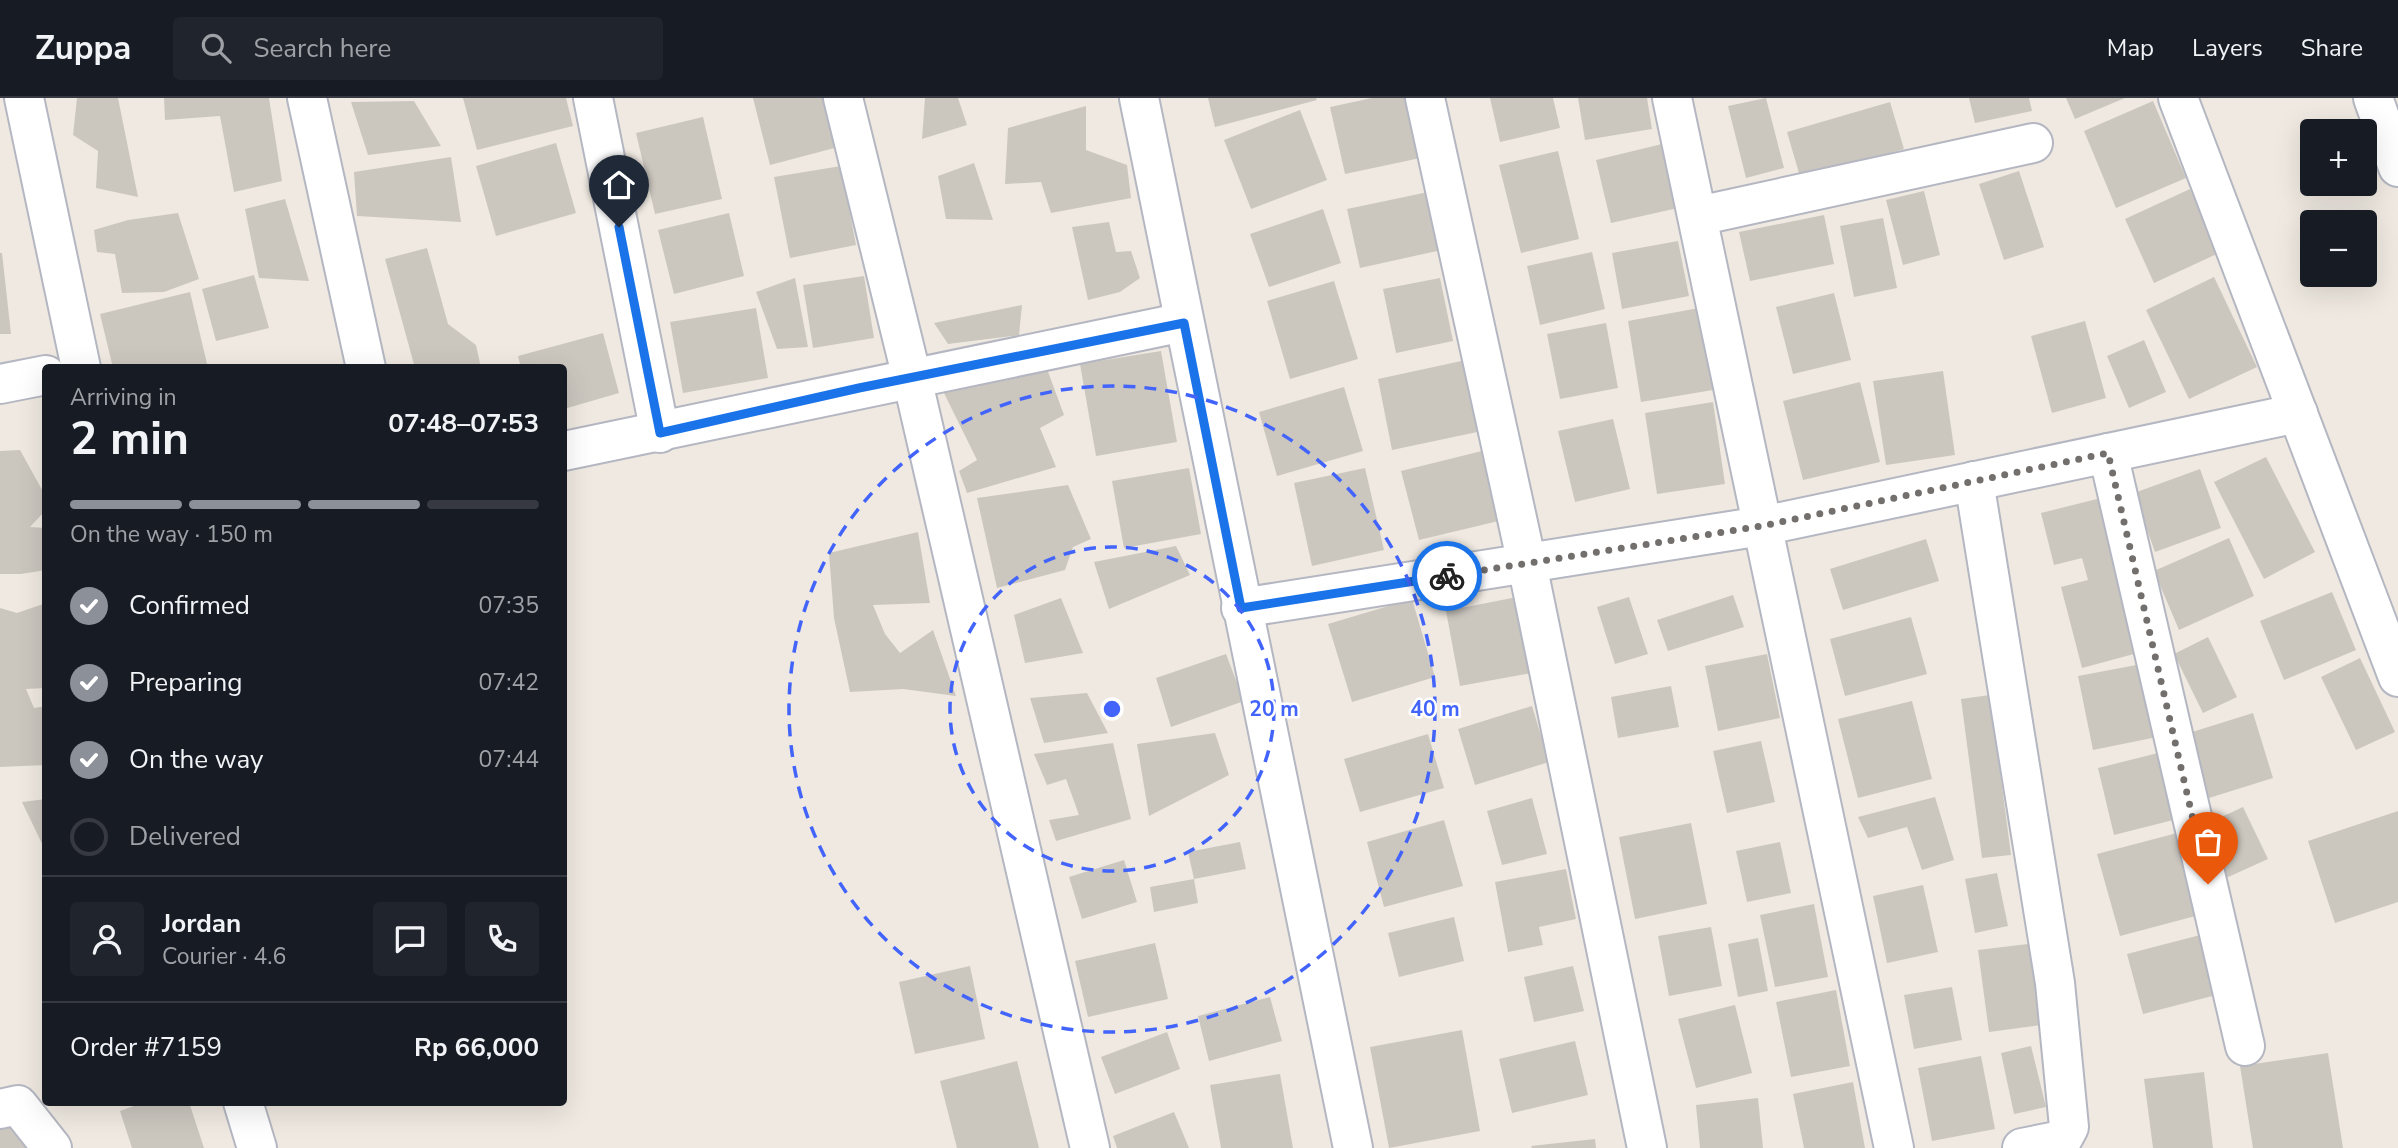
<!DOCTYPE html>
<html lang="en">
<head>
<meta charset="utf-8">
<style>
	body { margin:0; font-family:"Nunito Sans",sans-serif; background:#20242c; color:#f1f3f6; height:100vh; display:flex; flex-direction:column; font-size:26px; white-space:nowrap }
	* { box-sizing:border-box; margin:0 }
	p { font-size:23px; color:#9ea1a6 }
	.icon { flex:none; width:38px; height:38px; fill:none; stroke:currentColor; stroke-width:2; stroke-linecap:round; stroke-linejoin:round }
	.map { position:relative; flex:1; overflow:hidden }
	.panel { position:absolute; left:42px; top:266px; width:525px; height:742px; display:flex; flex-direction:column; background:#171b24; border-radius:7px; box-shadow:0 7px 28px #0002 }
	.panel>* { flex:none }
	.controls { position:absolute; left:2300px; top:21px; display:grid; gap:14px }
	.controls a { display:grid; place-items:center; width:77px; height:77px; border-radius:7px; background:#171b24; box-shadow:0 7px 28px #0002; font-size:35px }
	.pin { position:absolute; display:grid; place-items:center; width:60px; height:60px; color:#fff; margin:-72px -30px; border-radius:50% 50% 50% 0; rotate:-45deg; box-shadow:0 0 7px #0007 }
	.pin .icon { rotate:45deg }
	.courier { position:absolute; display:grid; place-items:center; width:70px; height:70px; margin:-35px; border:5px solid #1a73e8; border-radius:50%; background:#fff; color:#222; box-shadow:0 2px 9px #0007 }
	.head em { font-style:normal; font-weight:700 }
	.head div { display:flex; flex-direction:column-reverse }
	.head { display:flex; align-items:center; justify-content:space-between; height:119px; padding:0 28px }
	h1 { font-size:46px; font-weight:700; line-height:52px }
	.bar { display:grid; grid-template-columns:repeat(4,1fr); gap:10px 7px; align-content:center; height:84px; padding:0 28px }
	.bar i { height:9px; border-radius:5px; background:#363941 }
	.bar .selected { background:#8c9099 }
	.bar p { grid-column:span 4 }
	.line { display:flex; align-items:center; gap:18px; padding:0 28px; border-top:2px solid #363941 }
	.line div { flex:1 }
	.round { display:grid; place-items:center; flex:none; width:74px; height:74px; border-radius:7px; background:#20242c }
	ol { padding:0 28px; list-style:none }
	li { display:flex; align-items:center; gap:21px; height:77px }
	li p { margin-inline-start:auto }
	li .icon { padding:7px; border-radius:50%; background:#8c9099; color:#fff; stroke-width:4 }
	li:last-child { color:#9ea1a6 }
	li i { width:38px; height:38px; border:4px solid #363941; border-radius:50% }
	header { display:flex; align-items:center; gap:42px; box-sizing:border-box; height:98px; padding:0 35px; background:#171b24; border-bottom:2px solid #363941 }
	header strong { font-size:33px }
	nav { display:flex; gap:38px; margin-inline-start:auto; font-size:24px }
	.search { width:490px; height:63px; background:#20242c; display:flex; align-items:center; gap:18px; box-sizing:border-box; padding:0 24px; border-radius:7px; color:#9ea1a6; font-size:26px }
	.map>svg:first-child { display:block }
	.building { fill:#cbc7bf }
	.lines { fill:none; stroke-linecap:round; stroke-linejoin:round }
	.street-casing { stroke:#b4b7c1; stroke-width:42 }
	.street { stroke:#fff; stroke-width:38 }
	.done { stroke:#726f6d; stroke-width:7; stroke-dasharray:0 12.6 }
	.route { stroke:#1a73e8; stroke-width:9 }
	.ring { fill:none; stroke:#4264fb; stroke-width:3.5; stroke-dasharray:12 9 }
	.centre { fill:#4264fb; stroke:#fff; stroke-width:3.5 }
	.ring-label { font-size:21px; text-anchor:middle; font-weight:bold; fill:#4264fb; stroke:#fff; stroke-width:5; stroke-linejoin:round; paint-order:stroke }
</style>
</head>
<body>
<header>
<strong>Zuppa</strong>
<div class="search"><svg class="icon" aria-label="search" viewBox="0 0 24 24"><circle cx="10" cy="10" r="6"/><path d="M15 15l6 6"/></svg>Search here</div>
<nav><a>Map</a><a>Layers</a><a>Share</a></nav>
</header>
<div class="map">
<svg width="2398" height="1050" viewBox="0 0 2398 1050">
	<rect width="100%" height="100%" fill="#efe9e1"/>
	<g class="building">
		<path d="M77 0H118L138 99 96 90 98 53 73 37Z"/>
		<path d="M164 0H269L282 83 234 94 220 18 165 22Z"/>
		<path d="M463 0H566L573 28 477 52Z"/>
		<path d="M753 0H830L842 48 770 67Z"/>
		<path d="M925 0H958L967 27 922 41Z"/>
		<path d="M1208 0H1316L1317 2 1215 29Z"/>
		<path d="M1372 0H1412L1425 59 1345 76 1330 9Z"/>
		<path d="M1490 0H1553L1560 30 1500 44Z"/>
		<path d="M1578 0H1647L1652 31 1585 42Z"/>
		<path d="M1766 0 1784 70 1746 80 1728 8Z"/>
		<path d="M1969 0H2029L2032 13 1975 25Z"/>
		<path d="M2066 0H2125L2075 21Z"/>
		<path d="M414 3 441 48 368 57 351 4Z"/>
		<path d="M2153 3 2186 80 2116 110 2084 33Z"/>
		<path d="M1890 4 1904 51 1801 82 1787 34Z"/>
		<path d="M1086 8V52L1127 67 1131 100 1051 115 1041 84 1005 86 1008 30Z"/>
		<path d="M1300 12 1327 82 1251 111 1224 42Z"/>
		<path d="M703 19 722 101 655 116 636 35Z"/>
		<path d="M556 45 576 115 496 138 476 68Z"/>
		<path d="M1662 46 1678 110 1611 125 1596 62Z"/>
		<path d="M1558 53 1579 141 1521 155 1499 67Z"/>
		<path d="M451 59 461 124 357 118 354 74Z"/>
		<path d="M974 65 993 122 946 121 938 78Z"/>
		<path d="M841 68 856 147 790 160 774 79Z"/>
		<path d="M2019 73 2044 149 2004 162 1979 86Z"/>
		<path d="M2190 91 2219 155 2154 185 2125 121Z"/>
		<path d="M1433 93 1446 151 1360 170 1347 111Z"/>
		<path d="M1924 93 1940 157 1903 167 1886 102Z"/>
		<path d="M285 101 309 183 259 180 245 111Z"/>
		<path d="M1323 111 1341 165 1269 189 1250 136Z"/>
		<path d="M178 115 199 181 164 194 122 195 115 156 97 154 94 132 128 122Z"/>
		<path d="M729 115 744 178 674 196 658 132Z"/>
		<path d="M1824 117 1834 166 1750 183 1739 134Z"/>
		<path d="M1883 120 1897 190 1854 199 1840 128Z"/>
		<path d="M1109 124 1116 154 1131 153 1140 180 1120 194 1088 202 1072 129Z"/>
		<path d="M1678 143 1689 198 1622 211 1612 155Z"/>
		<path d="M427 150 448 226 476 247 481 270H415L385 161Z"/>
		<path d="M1592 154 1605 211 1540 227 1527 168Z"/>
		<path d="M0 155H2L11 236H0Z"/>
		<path d="M254 177 269 230 216 243 202 191Z"/>
		<path d="M864 178 874 240 813 250 803 187Z"/>
		<path d="M2214 179 2257 269 2189 301 2146 212Z"/>
		<path d="M795 180 808 249 777 251 756 194Z"/>
		<path d="M1440 180 1453 243 1396 255 1383 191Z"/>
		<path d="M1334 183 1358 261 1290 281 1267 203Z"/>
		<path d="M190 194 208 270H113L100 216Z"/>
		<path d="M1834 195 1851 262 1793 276 1776 209Z"/>
		<path d="M1022 207 1019 237 948 246 934 225Z"/>
		<path d="M756 210 768 280 683 295 670 224Z"/>
		<path d="M1699 210 1713 292 1641 304 1628 223Z"/>
		<path d="M2085 223 2106 300 2052 315 2031 238Z"/>
		<path d="M1606 225 1618 290 1560 301 1547 236Z"/>
		<path d="M603 235 619 295 564 311V270H521L518 258Z"/>
		<path d="M2144 242 2166 294 2129 310 2107 258Z"/>
		<path d="M1161 253 1177 344 1096 358 1080 266Z"/>
		<path d="M1466 262 1482 333 1392 352 1378 281Z"/>
		<path d="M1047 271 1064 317 1040 330 1056 369 967 395 959 373 977 362 942 291Z"/>
		<path d="M1943 273 1955 357 1886 367 1873 283Z"/>
		<path d="M1860 284 1880 364 1803 382 1783 303Z"/>
		<path d="M1344 289 1363 353 1277 378 1259 314Z"/>
		<path d="M1713 304 1725 386 1657 396 1645 315Z"/>
		<path d="M1613 321 1630 391 1575 404 1558 333Z"/>
		<path d="M1490 351 1507 421 1419 442 1401 373Z"/>
		<path d="M20 352 46 399V412L30 429 46 430V472L21 476H0V353Z"/>
		<path d="M2266 359 2315 454 2264 481 2214 384Z"/>
		<path d="M1189 370 1201 436 1124 450 1112 383Z"/>
		<path d="M1365 370 1384 452 1312 468 1294 385Z"/>
		<path d="M2200 371 2221 430 2155 454 2134 395Z"/>
		<path d="M1068 387 1091 441 1073 449 1065 472 997 490 977 400Z"/>
		<path d="M2105 399 2145 553 2082 570 2061 489 2088 482 2082 460 2054 467 2041 415Z"/>
		<path d="M918 434 930 505 873 507 885 536 900 555 933 532 956 598 903 591 850 594 834 520 829 455Z"/>
		<path d="M2229 440 2254 498 2179 532 2154 473Z"/>
		<path d="M1926 441 1939 483 1843 512 1830 471Z"/>
		<path d="M1176 448 1190 477 1109 511 1094 464Z"/>
		<path d="M2332 494 2356 552 2284 582 2260 523Z"/>
		<path d="M1733 497 1744 529 1668 553 1657 522Z"/>
		<path d="M1517 499 1532 575 1460 588 1446 513Z"/>
		<path d="M1629 499 1648 556 1615 566 1597 509Z"/>
		<path d="M1061 500 1083 555 1025 565 1014 517Z"/>
		<path d="M1412 501 1435 579 1352 604 1328 526Z"/>
		<path d="M46 505V590L26 591 34 610 46 608V667L0 669V510L17 515Z"/>
		<path d="M1911 519 1927 576 1845 598 1830 541Z"/>
		<path d="M2208 539 2237 599 2203 615 2174 556Z"/>
		<path d="M1226 556 1244 603 1171 629 1156 580Z"/>
		<path d="M1767 556 1780 620 1718 633 1705 568Z"/>
		<path d="M2360 560 2395 634 2356 652 2321 579Z"/>
		<path d="M2147 565 2162 638 2093 652 2078 578Z"/>
		<path d="M1671 588 1679 629 1618 640 1611 599Z"/>
		<path d="M1087 595 1108 635 1044 645 1030 600Z"/>
		<path d="M1990 597 2011 757 1982 760 1961 601Z"/>
		<path d="M1912 603 1932 681 1858 700 1838 621Z"/>
		<path d="M1532 608 1549 664 1475 687 1458 631Z"/>
		<path d="M2253 615 2273 680 2209 700 2189 635Z"/>
		<path d="M1215 635 1229 677 1149 718 1137 646Z"/>
		<path d="M1428 636 1444 690 1360 714 1344 661Z"/>
		<path d="M1761 643 1775 704 1727 715 1713 653Z"/>
		<path d="M1113 645 1131 721 1056 743 1049 722 1079 717 1066 681 1047 687 1034 656Z"/>
		<path d="M2166 653 2181 720 2114 737 2098 670Z"/>
		<path d="M1935 699 1954 762 1922 772 1907 729 1868 740 1858 719Z"/>
		<path d="M1532 700 1547 756 1502 767 1487 713Z"/>
		<path d="M46 701V754L22 704Z"/>
		<path d="M2243 709 2268 761 2226 780 2202 728Z"/>
		<path d="M2398 713V804L2335 825 2308 743Z"/>
		<path d="M1444 722 1463 788 1384 809 1367 744Z"/>
		<path d="M1691 725 1707 806 1635 821 1619 739Z"/>
		<path d="M2181 734 2203 816 2120 838 2097 756Z"/>
		<path d="M1240 744 1246 771 1194 781 1188 754Z"/>
		<path d="M1780 744 1791 795 1747 804 1736 753Z"/>
		<path d="M1124 762 1137 804 1082 821 1069 779Z"/>
		<path d="M1566 771 1576 821 1539 829 1543 847 1508 854 1495 784Z"/>
		<path d="M1997 775 2008 828 1975 835 1965 781Z"/>
		<path d="M1194 781 1198 805 1154 814 1150 789Z"/>
		<path d="M1923 787 1938 854 1887 865 1873 798Z"/>
		<path d="M1814 806 1828 879 1775 889 1760 817Z"/>
		<path d="M1454 819 1464 863 1399 879 1388 835Z"/>
		<path d="M1711 829 1722 888 1669 898 1658 838Z"/>
		<path d="M2204 836 2220 896 2143 916 2127 856Z"/>
		<path d="M1758 840 1768 893 1738 899 1728 846Z"/>
		<path d="M1155 845 1168 901 1088 919 1075 863Z"/>
		<path d="M2037 845 2048 926 1989 934 1978 852Z"/>
		<path d="M970 868 985 941 915 956 899 884Z"/>
		<path d="M1573 868 1584 913 1534 924 1524 879Z"/>
		<path d="M1952 889 1962 942 1914 951 1904 897Z"/>
		<path d="M1836 892 1850 968 1791 979 1776 904Z"/>
		<path d="M1270 899 1282 943 1209 963 1198 918Z"/>
		<path d="M1735 907 1752 975 1696 990 1678 921Z"/>
		<path d="M1462 932 1480 1033 1389 1050 1370 949Z"/>
		<path d="M1167 934 1180 971 1115 996 1101 959Z"/>
		<path d="M1575 943 1588 997 1512 1015 1499 961Z"/>
		<path d="M2031 948 2046 1009 2014 1016 2001 955Z"/>
		<path d="M2328 955 2343 1050H2253L2240 968Z"/>
		<path d="M1981 958 1995 1031 1932 1043 1918 970Z"/>
		<path d="M1017 963 1039 1050H957L940 983Z"/>
		<path d="M2204 974 2213 1050H2153L2144 981Z"/>
		<path d="M1280 976 1293 1050H1221L1210 987Z"/>
		<path d="M1853 984 1865 1050H1804L1793 996Z"/>
		<path d="M1758 1000 1763 1050H1700L1696 1007Z"/>
		<path d="M145 1004H189L204 1050H132L120 1013Z"/>
		<path d="M1174 1014 1189 1050H1117L1113 1038Z"/>
		<path d="M19 1024 28 1050H0V1031Z"/>
		<path d="M1595 1041 1596 1050H1532L1531 1048Z"/>
	</g>
	<g class="lines">
		<g class="street-casing">
			<g id="street">
				<path d="M24 0 81 270"/>
				<path d="M307 0 366 270"/>
				<path d="M593 0 660 335"/>
				<path d="M843 0 912 280 1090 1050"/>
				<path d="M1139 0 1353 1050"/>
				<path d="M1425 0 1527 466 1647 1050"/>
				<path d="M1672 0 1894 1050"/>
				<path d="M2178 0 2398 579"/>
				<path d="M2373 0 2398 69"/>
				<path d="M1698 118 2033 45"/>
				<path d="M0 286 46 277"/>
				<path d="M564 353 1184 224"/>
				<path d="M2108 355 2245 948"/>
				<path d="M1974 383 2055 885 2069 1029 2062 1042 2022 1050"/>
				<path d="M1241 510 1762 428 2298 315"/>
				<path d="M243 1004 257 1050"/>
				<path d="M0 1011 18 1007 52 1050"/>
			</g>
		</g>
		<use href="#street" class="street"/>
	</g>
	<g class="lines">
		<path class="done" d="M1447 478 1762 428 2108 355 2208 786"/>
		<path class="route" d="M619 129 660 335 859 290 1184 225 1241 510 1447 478"/>
	</g>
	<g class="ring">
		<circle cx="1112" cy="611" r="162"/>
		<circle cx="1112" cy="611" r="323"/>
	</g>
	<circle cx="1112" cy="611" r="10" class="centre"/>
	<g class="ring-label">
		<text x="1274" y="618">20 m</text>
		<text x="1435" y="618">40 m</text>
	</g>
</svg>
<div class="controls">
<a>+</a>
<a>−</a>
</div>
<div class="pin" style="left:2208px;top:786px;background:#ea580c"><svg class="icon" aria-label="bag" viewBox="0 0 24 24"><path d="M5 8h14l-1 12H6zM9 8a3 3 0 0 1 6 0"/></svg></div>
<div class="pin" style="left:619px;top:129px;background:#1f2937"><svg class="icon" aria-label="home" viewBox="0 0 24 24"><path d="M3 11l9-7 9 7M6 9v11h12V9"/></svg></div>
<div class="courier" style="left:1447px;top:478px"><svg class="icon" aria-label="bike" viewBox="0 0 24 24"><circle cx="6" cy="16" r="4"/><circle cx="18" cy="16" r="4"/><path d="M6 16l4-8h5l3 8M10 8l3 8H6M13 5h3"/></svg></div>
<section class="panel">
<div class="head"><div><h1>2 min</h1><p>Arriving in</p></div><em>07:48–07:53</em></div>
<div class="bar"><i class="selected"></i><i class="selected"></i><i class="selected"></i><i></i><p>On the way · 150 m</p></div>
<ol>
<li><svg class="icon" aria-label="check" viewBox="0 0 24 24"><path d="M5 12l5 5 9-10"/></svg>Confirmed<p>07:35</p></li>
<li><svg class="icon" aria-label="check" viewBox="0 0 24 24"><path d="M5 12l5 5 9-10"/></svg>Preparing<p>07:42</p></li>
<li><svg class="icon" aria-label="check" viewBox="0 0 24 24"><path d="M5 12l5 5 9-10"/></svg>On the way<p>07:44</p></li>
<li><i></i>Delivered</li>
</ol>
<div class="line" style="height:126px"><a class="round"><svg class="icon" aria-label="person" viewBox="0 0 24 24"><circle cx="12" cy="8" r="4"/><path d="M4 21q1-7 8-7t8 7"/></svg></a><div><b>Jordan</b><p>Courier · 4.6</p></div><a class="round"><svg class="icon" aria-label="chat" viewBox="0 0 24 24"><path d="M4 5h16v11H9l-5 4z"/></svg></a><a class="round"><svg class="icon" aria-label="phone" viewBox="0 0 24 24"><path d="M5 4h4l2 5-3 2q2 4 5 5l2-3 5 2v4C11 20 4 13 5 4z"/></svg></a></div>
<div class="line" style="height:91px"><div>Order #7159</div><b>Rp 66,000</b></div>
</section>
</div>
</body>
</html>
